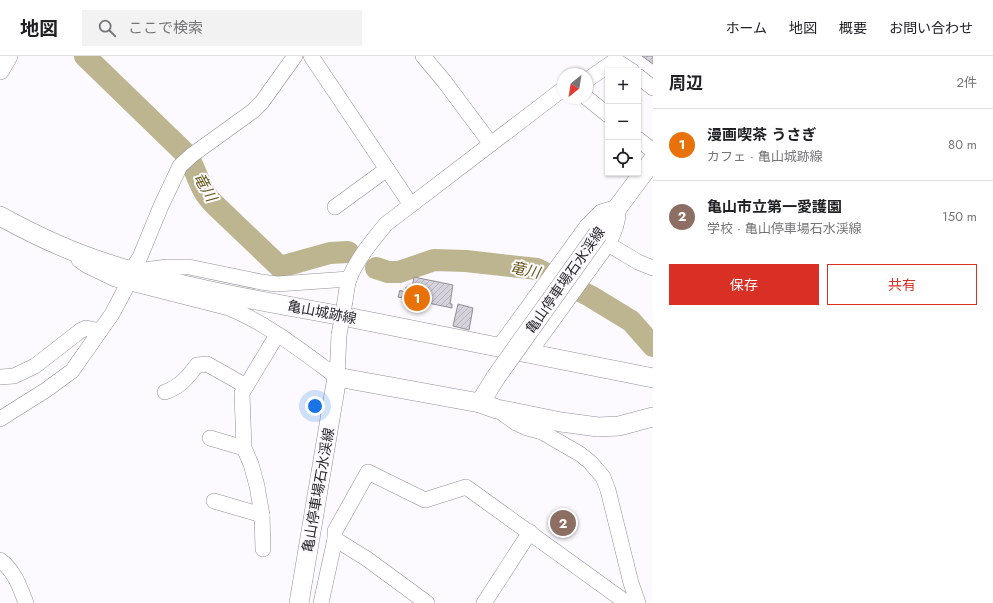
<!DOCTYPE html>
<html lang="ja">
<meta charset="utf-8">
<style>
body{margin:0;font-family:Jost,"Noto Sans JP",sans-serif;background:#f2f2f2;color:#202124}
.controls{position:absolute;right:12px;top:12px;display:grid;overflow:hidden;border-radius:0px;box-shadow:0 1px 3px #0004}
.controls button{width:36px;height:36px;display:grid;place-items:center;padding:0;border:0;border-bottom:1px solid #e0e0e0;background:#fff;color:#202124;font:20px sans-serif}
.compass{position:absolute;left:557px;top:12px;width:36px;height:36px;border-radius:50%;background:#fff;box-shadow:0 1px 3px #0004;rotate:210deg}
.you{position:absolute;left:315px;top:350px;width:14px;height:14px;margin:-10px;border:3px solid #fff;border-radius:50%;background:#1a73e8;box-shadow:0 0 0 6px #1a73e833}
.badge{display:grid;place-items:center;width:26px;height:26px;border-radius:50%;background:#d93025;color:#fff;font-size:13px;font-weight:700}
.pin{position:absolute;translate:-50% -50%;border:2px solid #fff;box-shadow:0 1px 4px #0006}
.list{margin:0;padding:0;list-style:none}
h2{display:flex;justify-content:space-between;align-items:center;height:52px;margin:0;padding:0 16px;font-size:17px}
h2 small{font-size:13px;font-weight:400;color:#757577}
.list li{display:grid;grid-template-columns:26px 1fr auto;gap:12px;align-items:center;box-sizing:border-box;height:72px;padding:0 16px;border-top:1px solid #e0e0e0}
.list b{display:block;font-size:15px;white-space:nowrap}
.list p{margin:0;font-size:13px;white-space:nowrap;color:#757577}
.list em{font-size:13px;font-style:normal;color:#757577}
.actions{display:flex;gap:8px;padding:12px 16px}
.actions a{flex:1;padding:9px 0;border:1px solid #d93025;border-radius:0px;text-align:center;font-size:14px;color:#d93025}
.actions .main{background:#d93025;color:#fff}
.icon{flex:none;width:22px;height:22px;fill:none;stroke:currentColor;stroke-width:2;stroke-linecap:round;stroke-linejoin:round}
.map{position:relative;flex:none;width:653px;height:547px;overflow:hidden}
header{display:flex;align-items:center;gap:24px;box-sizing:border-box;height:56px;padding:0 20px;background:#fff;border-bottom:1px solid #e0e0e0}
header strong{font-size:19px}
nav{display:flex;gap:22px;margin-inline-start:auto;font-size:14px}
.search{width:280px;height:36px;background:#f2f2f2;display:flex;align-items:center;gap:10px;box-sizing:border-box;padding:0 14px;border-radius:0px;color:#757577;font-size:15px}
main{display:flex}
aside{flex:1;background:#fff}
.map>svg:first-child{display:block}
</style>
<header>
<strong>地図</strong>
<div class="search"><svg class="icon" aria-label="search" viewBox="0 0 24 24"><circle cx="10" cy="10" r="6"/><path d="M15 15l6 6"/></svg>ここで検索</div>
<nav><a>ホーム</a><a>地図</a><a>概要</a><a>お問い合わせ</a></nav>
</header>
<main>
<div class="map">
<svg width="653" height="547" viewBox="0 0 653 547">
<defs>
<pattern id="building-hatch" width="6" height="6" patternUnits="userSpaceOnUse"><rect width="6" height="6" fill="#d6d2dc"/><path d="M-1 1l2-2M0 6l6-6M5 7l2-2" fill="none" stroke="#b8b4bd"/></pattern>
</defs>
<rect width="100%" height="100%" fill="#fcfafe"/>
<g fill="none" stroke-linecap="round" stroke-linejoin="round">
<g stroke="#bdb58f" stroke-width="22">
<path d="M85 0 186 98C193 107 195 117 200 127 203 135 208 142 214 148L280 211 330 197 348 196"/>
<polyline points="376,212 388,216 399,216 434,204 466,205 537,213 590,240 631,265 653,290"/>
</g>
</g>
<g fill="url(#building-hatch)" stroke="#938f98">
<polygon points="642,0 653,0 653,8"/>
<polygon points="414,221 453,229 450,248 452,248 452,252 404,242 406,231 412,232"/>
<polygon points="400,234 404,236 403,242 398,241"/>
<polygon points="458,248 473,252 469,274 453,270"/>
</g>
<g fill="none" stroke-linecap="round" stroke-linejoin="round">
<defs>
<g id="minor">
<polyline points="311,0 411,149"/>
<polyline points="423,0 444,25 491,88"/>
<polyline points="638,20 653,32"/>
<polyline points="587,24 613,6 618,6 632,15"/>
<polyline points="587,42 608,59"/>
<polyline points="638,83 653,95"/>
<polyline points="335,151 387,113"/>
<polyline points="608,188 638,206 653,212"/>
<path d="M79 204 86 209 115 223 229 252C268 268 303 296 337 321"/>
<polyline points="131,215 140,201 161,150 180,110 192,99 253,55 262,46 295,0"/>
<polyline points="136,215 167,211 189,211 261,226 277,228 349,223"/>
<path d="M345 245C346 238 347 230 349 223 357 203 372 185 386 168L563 33"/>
<path d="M499 291 587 170 601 156 618 151C619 165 615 176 608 188L529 297"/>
<polyline points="0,321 14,320 35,310 80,275 86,272 100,275"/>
<polyline points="337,321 339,279"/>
<path d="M165 336C180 331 188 321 197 309L207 308 246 330"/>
<polyline points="498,354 516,367 527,372 542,376 580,398 590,406 603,421 608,434 631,527 638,547"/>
<polyline points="0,363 46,334 72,315 112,258 129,226"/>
<polyline points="210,382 244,392"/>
<polyline points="214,445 262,459"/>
<polyline points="335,483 367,503 427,547"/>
<polyline points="263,493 262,459 257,430 251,408 244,392 242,337 277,279"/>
<path d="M0 504C14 514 20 531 26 547"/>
<polyline points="321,547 335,483 335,475 368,416 425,444 466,431 627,547"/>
<polyline points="484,547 530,476"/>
</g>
<g id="major">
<polyline points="0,14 8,0"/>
<path d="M0 160C36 180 73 197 112 209 185 233 262 245 337 259 442 280 548 301 653 322"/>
<polyline points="598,178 653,104"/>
<polyline points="480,347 496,321"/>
<polyline points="299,547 337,321 480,347 497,353 561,366 598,371 619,370 653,361"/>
</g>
</defs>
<use href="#minor" stroke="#939099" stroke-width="16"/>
<use href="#major" stroke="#939099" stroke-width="20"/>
<use href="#minor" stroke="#fff" stroke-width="15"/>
<use href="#major" stroke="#fff" stroke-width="19"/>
<defs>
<polyline id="minor-bridge" points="339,279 345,245"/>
<polyline id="major-bridge" points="496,321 598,178"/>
</defs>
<use href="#minor-bridge" stroke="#939099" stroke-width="16" stroke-linecap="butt"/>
<use href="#major-bridge" stroke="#939099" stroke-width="20" stroke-linecap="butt"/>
<use href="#minor-bridge" stroke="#fff" stroke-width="15"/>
<use href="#major-bridge" stroke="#fff" stroke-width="19"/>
</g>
<g text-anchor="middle" stroke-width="4" stroke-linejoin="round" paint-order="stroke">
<g font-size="14" fill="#2a282c" stroke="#fcfafe">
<text transform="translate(565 224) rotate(-55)" y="5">亀山停車場石水渓線</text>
<text transform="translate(322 256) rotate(11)" y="5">亀山城跡線</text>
<text transform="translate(318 434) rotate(-80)" y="5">亀山停車場石水渓線</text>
</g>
<g font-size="15" font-style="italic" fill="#635616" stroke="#fcfafe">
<text transform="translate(205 131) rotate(61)" y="5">竜川</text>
<text transform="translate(525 214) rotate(12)" y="5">竜川</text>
</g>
</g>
</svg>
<div class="controls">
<button>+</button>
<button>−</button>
<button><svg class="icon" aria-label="locate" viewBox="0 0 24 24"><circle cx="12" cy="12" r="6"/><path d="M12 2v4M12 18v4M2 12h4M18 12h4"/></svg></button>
</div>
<svg class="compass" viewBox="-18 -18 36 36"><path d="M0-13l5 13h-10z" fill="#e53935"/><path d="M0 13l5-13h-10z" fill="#757577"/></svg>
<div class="you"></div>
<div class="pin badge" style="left:417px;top:242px;background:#e8710a">1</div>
<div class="pin badge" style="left:563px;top:467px;background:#8d6e63">2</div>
</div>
<aside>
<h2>周辺<small>2件</small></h2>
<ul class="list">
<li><span class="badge" style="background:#e8710a">1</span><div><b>漫画喫茶 うさぎ</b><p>カフェ · 亀山城跡線</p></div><em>80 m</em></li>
<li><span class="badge" style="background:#8d6e63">2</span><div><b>亀山市立第一愛護園</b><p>学校 · 亀山停車場石水渓線</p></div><em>150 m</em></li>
</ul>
<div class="actions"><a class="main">保存</a><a>共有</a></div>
</aside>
</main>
